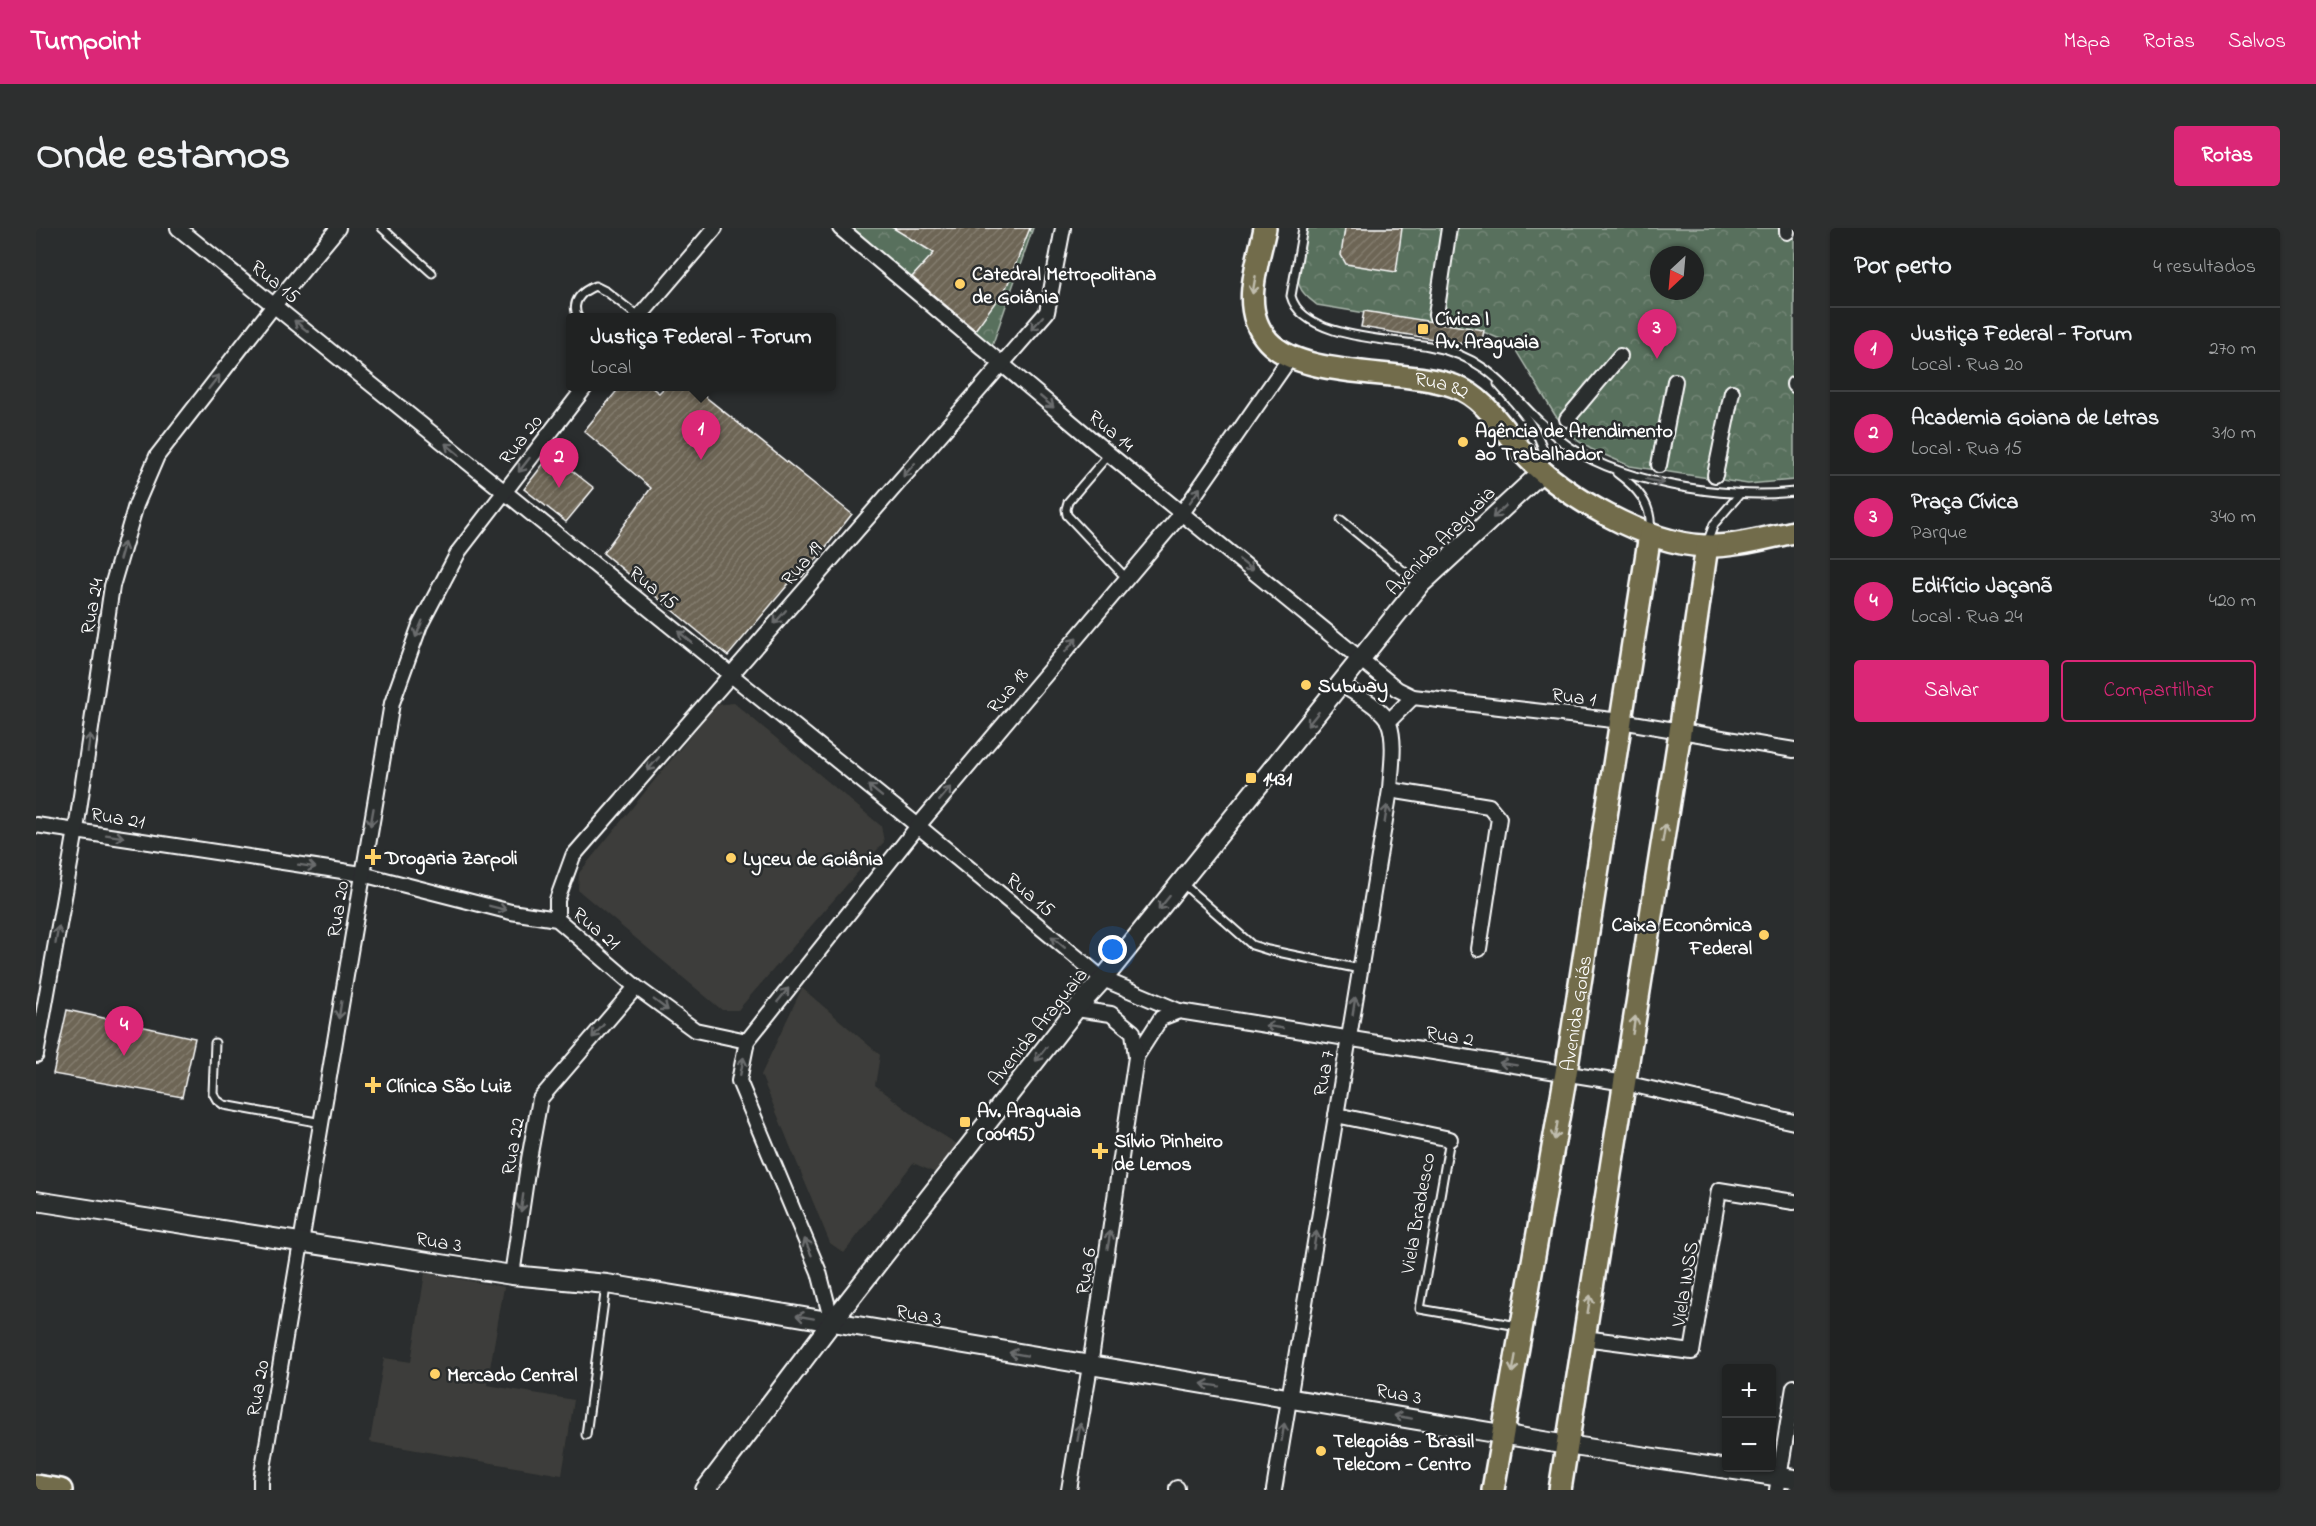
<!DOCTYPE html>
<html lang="pt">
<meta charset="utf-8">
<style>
body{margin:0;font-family:"Indie Flower",sans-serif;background:#2d2f2f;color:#f1f3f6}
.controls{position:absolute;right:18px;bottom:18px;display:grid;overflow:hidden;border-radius:6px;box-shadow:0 2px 4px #0004}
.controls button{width:54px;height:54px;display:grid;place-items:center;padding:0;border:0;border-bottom:2px solid #3d3f40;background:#202222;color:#f1f3f6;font:30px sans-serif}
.compass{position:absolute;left:1614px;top:18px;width:54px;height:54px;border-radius:50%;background:#202222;box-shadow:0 2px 4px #0004;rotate:206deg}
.you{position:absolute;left:1077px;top:722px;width:21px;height:21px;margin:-15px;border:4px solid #fff;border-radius:50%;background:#1a73e8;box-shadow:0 0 0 9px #1a73e833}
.badge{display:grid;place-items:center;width:39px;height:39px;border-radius:50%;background:#db2777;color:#fff;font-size:20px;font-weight:700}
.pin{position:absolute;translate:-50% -50px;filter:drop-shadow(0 2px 3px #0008)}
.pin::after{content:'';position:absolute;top:32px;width:21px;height:18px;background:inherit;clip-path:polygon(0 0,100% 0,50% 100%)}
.popup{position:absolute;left:530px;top:85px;width:270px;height:78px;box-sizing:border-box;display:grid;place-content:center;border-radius:6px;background:#202222;filter:drop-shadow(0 2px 4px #0005);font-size:20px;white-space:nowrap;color:#a2a4a5}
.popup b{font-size:22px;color:#f1f3f6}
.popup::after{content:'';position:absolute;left:50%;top:100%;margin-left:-12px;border:12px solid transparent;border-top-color:#202222}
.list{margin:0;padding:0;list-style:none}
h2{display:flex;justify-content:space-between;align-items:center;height:78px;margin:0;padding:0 24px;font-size:26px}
h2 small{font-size:20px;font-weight:400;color:#a2a4a5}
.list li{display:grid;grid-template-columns:39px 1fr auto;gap:18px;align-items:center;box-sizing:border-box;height:84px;padding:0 24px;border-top:2px solid #3d3f40}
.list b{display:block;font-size:22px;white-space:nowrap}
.list p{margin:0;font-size:20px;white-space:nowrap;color:#a2a4a5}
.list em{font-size:20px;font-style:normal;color:#a2a4a5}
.actions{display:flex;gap:12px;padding:18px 24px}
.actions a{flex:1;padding:14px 0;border:2px solid #db2777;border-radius:6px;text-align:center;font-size:21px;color:#db2777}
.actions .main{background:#db2777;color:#fff}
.map{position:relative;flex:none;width:1758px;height:1262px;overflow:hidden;border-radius:6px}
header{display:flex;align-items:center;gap:36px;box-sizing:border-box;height:84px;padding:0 30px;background:#db2777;color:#fff}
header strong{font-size:28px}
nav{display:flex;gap:33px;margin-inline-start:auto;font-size:21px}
.intro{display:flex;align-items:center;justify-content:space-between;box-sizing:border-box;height:144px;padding:0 36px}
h1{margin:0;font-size:42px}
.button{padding:15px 27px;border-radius:6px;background:#db2777;color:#fff;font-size:21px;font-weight:700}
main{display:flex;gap:36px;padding:0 36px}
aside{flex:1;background:#202222;border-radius:6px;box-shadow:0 2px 4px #0004}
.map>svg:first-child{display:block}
</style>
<header>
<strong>Turnpoint</strong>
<nav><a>Mapa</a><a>Rotas</a><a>Salvos</a></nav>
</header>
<div class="intro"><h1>Onde estamos</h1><a class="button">Rotas</a></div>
<main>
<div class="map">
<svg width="1758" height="1262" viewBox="0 0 1758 1262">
<defs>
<pattern id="park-crowns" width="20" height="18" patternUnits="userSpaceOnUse" patternTransform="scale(1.5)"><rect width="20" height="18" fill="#59705d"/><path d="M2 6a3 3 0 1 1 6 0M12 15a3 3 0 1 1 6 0" fill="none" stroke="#728575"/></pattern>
<pattern id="building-hatch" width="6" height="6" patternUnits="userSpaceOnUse" patternTransform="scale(1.5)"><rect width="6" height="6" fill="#6d6555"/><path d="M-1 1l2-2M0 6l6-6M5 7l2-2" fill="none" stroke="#837c6e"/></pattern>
</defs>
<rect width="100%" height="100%" fill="#2a2d2e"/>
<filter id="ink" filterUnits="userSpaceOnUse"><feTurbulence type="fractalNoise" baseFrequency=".0167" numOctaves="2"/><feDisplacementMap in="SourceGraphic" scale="12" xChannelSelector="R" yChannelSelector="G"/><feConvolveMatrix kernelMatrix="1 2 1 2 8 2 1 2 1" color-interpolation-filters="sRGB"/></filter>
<g filter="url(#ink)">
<g fill="#3e3e3a">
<polygon points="698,475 845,598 848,614 702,782 686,782 542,662 543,645 680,477"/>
<polygon points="766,760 844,827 839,857 889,896 921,916 900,945 877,935 808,1025 794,1015 725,847"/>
<polygon points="389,1045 468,1059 451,1157 538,1172 526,1247 334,1214 348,1130 375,1134"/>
</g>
<g fill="url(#park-crowns)" stroke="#acb8ae" stroke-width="1.5" fill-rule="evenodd">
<polygon points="803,0 997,0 956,118"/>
<path d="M1269 0H1758V252L1712 256 1594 238 1555 221 1542 213 1519 187 1476 116 1450 105 1281 77C1275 72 1267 67 1264 59 1258 46 1267 15 1269 0ZM1623 27H1659V63H1623Z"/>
</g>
<g fill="url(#building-hatch)" stroke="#fff" stroke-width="1.5">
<polygon points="857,0 994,0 971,58 939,102 876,49 898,25"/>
<polygon points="1309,0 1366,0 1360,44 1310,36 1305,27"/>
<polygon points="1328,83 1448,102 1445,119 1325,99"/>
<polygon points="584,159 615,159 623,165 629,159 657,159 816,286 766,349 761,346 692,428 567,325 615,260 548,203"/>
<polygon points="515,226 558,260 530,294 488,261"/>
<polygon points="31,782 159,810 146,869 17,846"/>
</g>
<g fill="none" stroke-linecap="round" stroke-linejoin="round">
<defs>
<g id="lane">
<polyline points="346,0 396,45"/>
<path d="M1267 0 1255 68C1266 111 1357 111 1393 118 1460 130 1477 174 1523 211 1577 255 1691 272 1758 264"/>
<path d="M542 89C534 74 546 63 559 58L571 64 603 89"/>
<path d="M1462 156C1479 175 1513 211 1508 238"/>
<polyline points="1073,226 1032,274 1030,281 1031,287 1091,351"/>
<path d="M1581 245C1600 259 1617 277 1614 302"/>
<polyline points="1305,292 1382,355"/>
<polyline points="1671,315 1678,296 1703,267"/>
<polyline points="1146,655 1216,717 1232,722 1324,741"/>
<polyline points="179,815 177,865 181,872 188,877 286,895"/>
<polyline points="1414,911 1384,1081 1482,1098"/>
<polyline points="550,1207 570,1058"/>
</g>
<g id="street">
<polyline points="142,0 882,598 1067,751 1143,783 1589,855 1758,894"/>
<polyline points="804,0 1073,226 1361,461 1377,469 1585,493 1758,522"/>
<polyline points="1751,4 1751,0"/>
<polyline points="1400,87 1413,0"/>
<polyline points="603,89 679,0"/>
<polyline points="1758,156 1758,157"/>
<polyline points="1531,191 1584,128"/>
<polyline points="1623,237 1639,153"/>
<polyline points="1679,247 1696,164"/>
<polyline points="1352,494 1377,469"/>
<polyline points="1354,562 1453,578 1463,590 1443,721"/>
<polyline points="0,597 326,646 475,684 521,691 600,759 659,802 711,813"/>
<polyline points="521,691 521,672 537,628 1011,84 1027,0"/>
<polyline points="0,827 40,602 76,358 100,277 121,228 239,76 302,0"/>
<polyline points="1100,829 1125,790 1143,783"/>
<polyline points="1300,887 1414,911"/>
<polyline points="476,1047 493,931 504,871 600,759"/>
<polyline points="796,1094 783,1044 703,853 711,813 882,598 1146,285 1254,130"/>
<polyline points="1548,1110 1656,1124 1683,962 1758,974"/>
<polyline points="225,1262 225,1252 356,475 384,397 423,323 550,158"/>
<polyline points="1033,1262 1054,1138 1100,829 1097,804 1075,786 1040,781"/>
<polyline points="1141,1262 1141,1260"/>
<path d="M1238 1262 1354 562C1355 541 1360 515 1353 495 1347 480 1319 465 1305 457"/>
<polyline points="1741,1262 1758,1159"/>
</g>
<g id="secondary">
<polyline points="0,973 476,1047 571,1056 1531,1217 1758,1251"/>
<polyline points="669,1262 796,1094 1040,781 1067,751 1384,357 1506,244"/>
</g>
<g id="primary">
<path id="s1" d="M1229 0C1222 37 1203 81 1232 113 1268 152 1367 140 1418 158 1451 170 1467 203 1489 227 1529 269 1609 315 1668 318 1698 319 1729 310 1758 304"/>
<polyline points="0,1258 25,1262"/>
<path id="s2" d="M1457 1262 1530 845 1614 306"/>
<polyline points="1524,1262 1644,504 1671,318"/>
</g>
</defs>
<use href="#lane" stroke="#fff" stroke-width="11"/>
<use href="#street" stroke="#fff" stroke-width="18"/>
<use href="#secondary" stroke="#fff" stroke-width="22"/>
<use href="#primary" stroke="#fff" stroke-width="26"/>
<use href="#lane" stroke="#2a2d2e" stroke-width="7"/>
<use href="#street" stroke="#2a2d2e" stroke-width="14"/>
<use href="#secondary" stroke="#2a2d2e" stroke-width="18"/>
<use href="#primary" stroke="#726c4b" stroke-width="21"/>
</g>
<defs><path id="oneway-shaft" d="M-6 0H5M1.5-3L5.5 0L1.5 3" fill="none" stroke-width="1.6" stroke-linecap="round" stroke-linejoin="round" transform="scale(1.5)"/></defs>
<g stroke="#c0bdae">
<use href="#oneway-shaft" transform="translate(1218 57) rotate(100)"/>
<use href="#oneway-shaft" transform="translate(1628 605) rotate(-81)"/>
<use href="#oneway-shaft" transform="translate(1598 797) rotate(-81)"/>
<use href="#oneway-shaft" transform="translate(1520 903) rotate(100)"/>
<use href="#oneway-shaft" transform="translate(1553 1076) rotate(-81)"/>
<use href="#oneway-shaft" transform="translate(1478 1136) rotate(100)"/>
</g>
<g stroke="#6a6c6d">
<use href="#oneway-shaft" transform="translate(1001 95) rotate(131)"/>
<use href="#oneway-shaft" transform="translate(265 98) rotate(-141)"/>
<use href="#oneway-shaft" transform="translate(178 154) rotate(-52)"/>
<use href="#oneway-shaft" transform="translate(1011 174) rotate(40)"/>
<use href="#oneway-shaft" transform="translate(416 221) rotate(-141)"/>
<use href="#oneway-shaft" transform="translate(488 237) rotate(128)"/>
<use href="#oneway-shaft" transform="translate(873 242) rotate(131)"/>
<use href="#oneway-shaft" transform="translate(1619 253) rotate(12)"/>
<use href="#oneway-shaft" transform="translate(1159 267) rotate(-55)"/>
<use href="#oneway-shaft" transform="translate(1463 284) rotate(137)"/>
<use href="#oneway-shaft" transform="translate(86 323) rotate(-74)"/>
<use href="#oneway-shaft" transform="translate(1210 337) rotate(39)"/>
<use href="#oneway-shaft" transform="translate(744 389) rotate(131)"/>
<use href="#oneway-shaft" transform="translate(383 401) rotate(112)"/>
<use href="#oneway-shaft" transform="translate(649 409) rotate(-141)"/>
<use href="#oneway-shaft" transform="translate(1035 417) rotate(-50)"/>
<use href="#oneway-shaft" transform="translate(1277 491) rotate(129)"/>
<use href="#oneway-shaft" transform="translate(53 515) rotate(-82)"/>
<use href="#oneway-shaft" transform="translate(617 536) rotate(131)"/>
<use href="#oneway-shaft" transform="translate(839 563) rotate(-141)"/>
<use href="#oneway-shaft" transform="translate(909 566) rotate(-50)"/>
<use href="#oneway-shaft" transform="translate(1350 586) rotate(-81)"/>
<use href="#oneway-shaft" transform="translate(336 589) rotate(100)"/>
<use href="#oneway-shaft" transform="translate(79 608) rotate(9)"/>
<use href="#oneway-shaft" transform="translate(271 638) rotate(9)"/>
<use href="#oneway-shaft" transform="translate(1128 675) rotate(129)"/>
<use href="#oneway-shaft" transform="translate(462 680) rotate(14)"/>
<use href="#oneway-shaft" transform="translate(21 707) rotate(-80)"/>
<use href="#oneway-shaft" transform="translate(1022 714) rotate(-140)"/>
<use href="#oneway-shaft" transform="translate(747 767) rotate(-51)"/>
<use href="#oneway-shaft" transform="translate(625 777) rotate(37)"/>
<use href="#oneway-shaft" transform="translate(1318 778) rotate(-81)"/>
<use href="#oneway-shaft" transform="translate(304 782) rotate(99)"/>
<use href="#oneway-shaft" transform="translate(1238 799) rotate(-171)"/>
<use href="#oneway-shaft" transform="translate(562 803) rotate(131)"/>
<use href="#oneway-shaft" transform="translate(1005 826) rotate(128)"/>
<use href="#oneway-shaft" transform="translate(1472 836) rotate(-171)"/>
<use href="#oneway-shaft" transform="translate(706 838) rotate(-79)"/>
<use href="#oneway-shaft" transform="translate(486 975) rotate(98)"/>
<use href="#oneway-shaft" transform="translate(1073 1012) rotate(-81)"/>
<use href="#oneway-shaft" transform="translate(1279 1012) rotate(-80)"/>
<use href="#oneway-shaft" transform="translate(772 1019) rotate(-113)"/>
<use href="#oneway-shaft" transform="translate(769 1089) rotate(-170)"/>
<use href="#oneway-shaft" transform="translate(982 1126) rotate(-170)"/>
<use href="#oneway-shaft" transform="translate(1174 1157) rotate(-171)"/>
<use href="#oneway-shaft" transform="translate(1367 1189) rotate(-170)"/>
<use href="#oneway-shaft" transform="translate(1043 1204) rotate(-80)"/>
<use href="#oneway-shaft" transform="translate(1247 1204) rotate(-81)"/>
</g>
</g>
<g fill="#ffd166" stroke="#2a2d2e" stroke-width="2">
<circle cx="924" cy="56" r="6"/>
<rect x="1381" y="95" width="12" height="12" rx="3"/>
<circle cx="1427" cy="214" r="6"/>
<circle cx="1270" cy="457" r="6"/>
<rect x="1209" y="544" width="12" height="12" rx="3"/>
<path d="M334 620h6v6h6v6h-6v6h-6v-6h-6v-6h6z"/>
<circle cx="695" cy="630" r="6"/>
<circle cx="1728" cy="707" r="6"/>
<path d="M334 848h6v6h6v6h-6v6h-6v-6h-6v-6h6z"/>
<rect x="923" y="888" width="12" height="12" rx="3"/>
<path d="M1061 914h6v6h6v6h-6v6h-6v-6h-6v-6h6z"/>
<circle cx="399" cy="1146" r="6"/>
<circle cx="1285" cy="1223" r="6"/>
</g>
<g text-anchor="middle" stroke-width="5" stroke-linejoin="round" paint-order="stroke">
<g font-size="20" font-weight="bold" fill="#fff" stroke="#2a2d2e" text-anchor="start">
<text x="936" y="52">Catedral Metropolitana<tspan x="936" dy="23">de Goiânia</tspan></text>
<text x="1399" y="97">Cívica |<tspan x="1399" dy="23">Av. Araguaia</tspan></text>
<text x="1439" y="209">Agência de Atendimento<tspan x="1439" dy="23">ao Trabalhador</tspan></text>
<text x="1282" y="464">Subway</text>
<text x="1227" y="557">1431</text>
<text x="349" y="636">Drogaria Zarpoli</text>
<text x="707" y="637">Lyceu de Goiânia</text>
<text x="1716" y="703" text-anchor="end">Caixa Econômica<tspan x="1716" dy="23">Federal</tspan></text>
<text x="350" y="864">Clínica São Luiz</text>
<text x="941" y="889">Av. Araguaia<tspan x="941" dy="23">(00495)</tspan></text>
<text x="1078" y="919">Sílvio Pinheiro<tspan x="1078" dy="23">de Lemos</tspan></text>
<text x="411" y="1153">Mercado Central</text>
<text x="1297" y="1219">Telegoiás - Brasil<tspan x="1297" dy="23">Telecom - Centro</tspan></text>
</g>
<g font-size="20" fill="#fff" stroke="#2a2d2e">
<text transform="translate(240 53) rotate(39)" y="7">Rua 15</text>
<text dy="7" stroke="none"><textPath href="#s1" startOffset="300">Rua 82</textPath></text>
<text transform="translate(1076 202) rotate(40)" y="7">Rua 14</text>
<text transform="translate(484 211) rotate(-52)" y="7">Rua 20</text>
<text transform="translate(1404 312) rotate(-45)" y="7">Avenida Araguaia</text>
<text transform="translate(765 335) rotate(-49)" y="7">Rua 19</text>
<text transform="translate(618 359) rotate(39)" y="7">Rua 15</text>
<text transform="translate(55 378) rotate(-80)" y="7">Rua 24</text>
<text transform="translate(971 462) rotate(-50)" y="7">Rua 18</text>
<text transform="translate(1538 468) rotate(7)" y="7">Rua 1</text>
<text transform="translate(82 589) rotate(9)" y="7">Rua 21</text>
<text transform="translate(995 666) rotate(40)" y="7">Rua 15</text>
<text transform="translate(301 681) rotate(-81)" y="7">Rua 20</text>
<text transform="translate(561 700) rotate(40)" y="7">Rua 21</text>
<text dy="7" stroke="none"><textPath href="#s2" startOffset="484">Avenida Goiás</textPath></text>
<text transform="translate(1001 798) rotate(-51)" y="7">Avenida Araguaia</text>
<text transform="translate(1414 807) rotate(9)" y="7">Rua 2</text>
<text transform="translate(1287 845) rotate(-80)" y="7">Rua 7</text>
<text transform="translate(476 918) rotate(-80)" y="7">Rua 22</text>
<text transform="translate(1381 985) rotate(-80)" y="7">Viela Bradesco</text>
<text transform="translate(403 1013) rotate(9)" y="7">Rua 3</text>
<text transform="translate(1049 1043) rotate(-81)" y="7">Rua 6</text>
<text transform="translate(1648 1056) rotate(-81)" y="7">Viela INSS</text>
<text transform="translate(883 1086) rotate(10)" y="7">Rua 3</text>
<text transform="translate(221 1160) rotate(-80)" y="7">Rua 20</text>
<text transform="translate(1363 1165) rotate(10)" y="7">Rua 3</text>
</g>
</g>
</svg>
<div class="controls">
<button>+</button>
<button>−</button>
</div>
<svg class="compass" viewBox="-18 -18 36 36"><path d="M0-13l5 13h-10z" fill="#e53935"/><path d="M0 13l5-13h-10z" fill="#a2a4a5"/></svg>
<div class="you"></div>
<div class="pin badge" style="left:665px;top:232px">1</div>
<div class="popup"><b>Justiça Federal - Forum</b>Local</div>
<div class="pin badge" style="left:523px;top:260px">2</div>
<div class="pin badge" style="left:1621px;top:131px">3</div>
<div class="pin badge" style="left:88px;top:828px">4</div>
</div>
<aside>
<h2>Por perto<small>4 resultados</small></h2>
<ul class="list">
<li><span class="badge">1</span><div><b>Justiça Federal - Forum</b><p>Local · Rua 20</p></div><em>270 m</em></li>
<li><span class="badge">2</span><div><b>Academia Goiana de Letras</b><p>Local · Rua 15</p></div><em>310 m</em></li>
<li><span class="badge">3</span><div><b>Praça Cívica</b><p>Parque</p></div><em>340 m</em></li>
<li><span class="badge">4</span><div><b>Edifício Jaçanã</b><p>Local · Rua 24</p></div><em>420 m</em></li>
</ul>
<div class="actions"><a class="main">Salvar</a><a>Compartilhar</a></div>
</aside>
</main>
